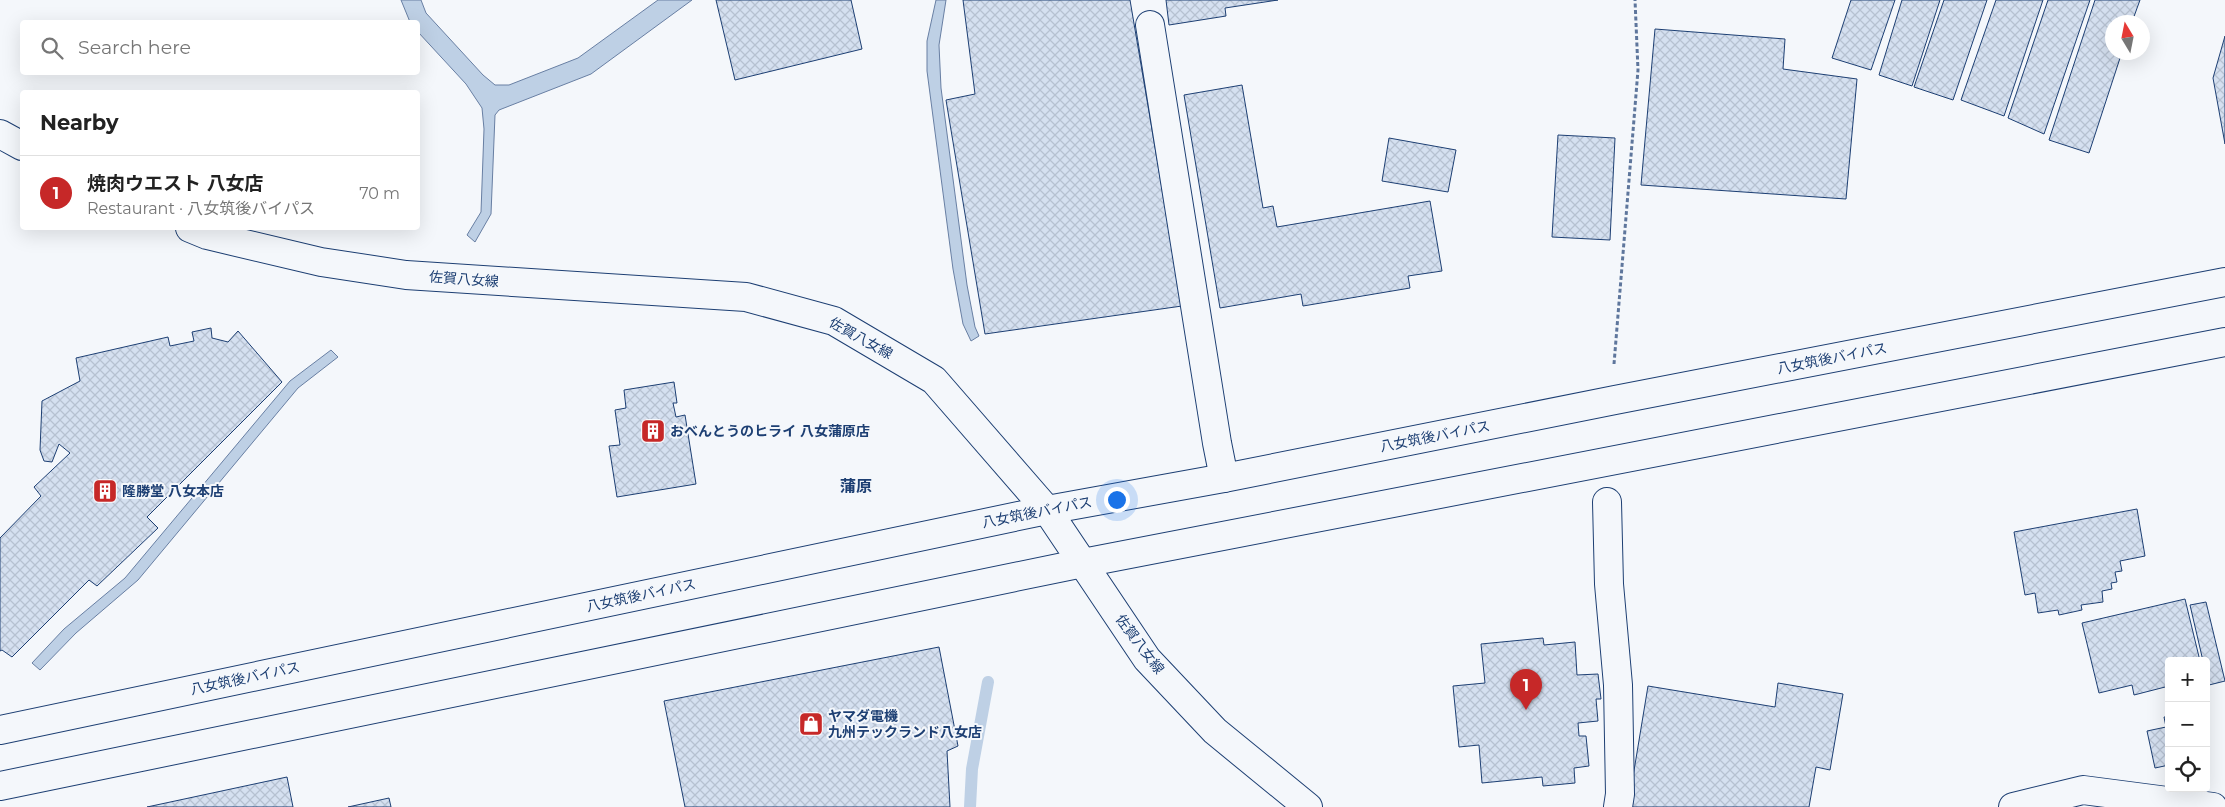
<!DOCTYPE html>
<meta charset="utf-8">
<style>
body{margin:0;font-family:Montserrat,"Noto Sans JP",sans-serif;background:#f2f2f2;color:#222}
.controls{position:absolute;right:15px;bottom:15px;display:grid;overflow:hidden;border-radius:5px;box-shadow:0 5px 20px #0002}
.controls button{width:45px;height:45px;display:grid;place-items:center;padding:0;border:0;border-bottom:1px solid #e0e0e0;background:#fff;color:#222;font:25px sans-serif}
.compass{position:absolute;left:2105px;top:15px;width:45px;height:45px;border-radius:50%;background:#fff;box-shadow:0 5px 20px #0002;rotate:350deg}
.you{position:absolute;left:1116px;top:499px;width:18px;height:18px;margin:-12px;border:4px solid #fff;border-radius:50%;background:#1a73e8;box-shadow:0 0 0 8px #1a73e833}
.badge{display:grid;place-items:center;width:32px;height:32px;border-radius:50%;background:#c62828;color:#fff;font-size:16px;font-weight:700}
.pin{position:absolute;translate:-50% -41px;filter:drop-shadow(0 1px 2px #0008)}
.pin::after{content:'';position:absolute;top:26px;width:18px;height:15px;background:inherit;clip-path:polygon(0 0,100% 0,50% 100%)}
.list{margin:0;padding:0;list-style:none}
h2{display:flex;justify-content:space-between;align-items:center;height:65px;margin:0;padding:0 20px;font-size:21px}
h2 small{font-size:16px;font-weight:400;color:#767676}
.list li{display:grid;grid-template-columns:32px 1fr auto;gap:15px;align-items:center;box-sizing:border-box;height:75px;padding:0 20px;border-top:1px solid #e0e0e0}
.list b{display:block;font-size:19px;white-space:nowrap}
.list p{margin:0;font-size:16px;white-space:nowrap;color:#767676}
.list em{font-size:16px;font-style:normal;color:#767676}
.icon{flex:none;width:28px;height:28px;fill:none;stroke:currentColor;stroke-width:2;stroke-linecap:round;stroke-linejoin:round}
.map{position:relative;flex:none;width:2225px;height:807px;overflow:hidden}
.search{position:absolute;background:#fff;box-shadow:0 5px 20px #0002;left:20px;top:20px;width:400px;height:55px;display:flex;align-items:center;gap:12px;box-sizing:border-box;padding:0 18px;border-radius:5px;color:#767676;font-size:19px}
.panel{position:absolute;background:#fff;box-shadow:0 5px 20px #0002;left:20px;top:90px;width:400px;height:140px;border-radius:5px}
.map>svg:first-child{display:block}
</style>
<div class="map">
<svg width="2225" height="807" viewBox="0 0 2225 807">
<defs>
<pattern id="building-cross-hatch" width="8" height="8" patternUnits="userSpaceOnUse" patternTransform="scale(1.25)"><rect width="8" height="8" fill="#d5e0f0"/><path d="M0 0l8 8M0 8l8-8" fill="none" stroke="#b6c1d1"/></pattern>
</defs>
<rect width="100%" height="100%" fill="#f4f7fb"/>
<g fill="#bed0e5" stroke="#687fa3">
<polygon points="401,0 421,0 426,13 483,75 495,85 509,85 578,58 658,0 692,0 591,74 499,110 495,115 491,214 475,242 467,235 481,212 484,129 482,108 466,84 418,32 418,22 410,22"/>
<polygon points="936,0 946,0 939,45 941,88 967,285 975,327 979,336 971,341 963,324 953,269 927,71 927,41"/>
<polygon points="331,350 338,357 298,388 138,580 76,633 40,670 32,663 64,629 125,578 290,381"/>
</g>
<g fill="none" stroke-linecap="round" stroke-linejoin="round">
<polyline stroke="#bed0e5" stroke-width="12" points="970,807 972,769 988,682"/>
</g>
<g fill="url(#building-cross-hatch)" stroke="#1d3f73">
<polygon points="716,0 851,0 862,49 735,80"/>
<polygon points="963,0 1130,0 1182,306 985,334 946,100 975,94"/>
<polygon points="1166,0 1278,0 1225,8 1226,16 1169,25"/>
<polygon points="1851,0 1895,0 1871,70 1832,58"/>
<polygon points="1902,0 1940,0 1912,86 1879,75"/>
<polygon points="1944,0 1987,0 1953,100 1914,87"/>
<polygon points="1996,0 2043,0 2004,116 1961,100"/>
<polygon points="2048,0 2090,0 2044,134 2008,118"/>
<polygon points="2095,0 2140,0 2132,22 2112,22 2112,52 2122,52 2089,153 2049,140"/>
<polygon points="1655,29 1785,39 1783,69 1857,79 1846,199 1641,185"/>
<polygon points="2225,36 2225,144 2213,78"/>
<polygon points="1242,85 1263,208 1273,206 1277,227 1430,201 1442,271 1408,276 1410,288 1303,306 1301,294 1220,308 1184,95"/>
<polygon points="1558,135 1615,138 1610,240 1552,237"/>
<polygon points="1389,138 1456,150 1448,192 1382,181"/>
<polygon points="211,328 212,338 228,342 238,331 282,382 147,517 158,528 97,586 89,580 12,657 2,650 0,651 0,538 41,496 34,487 70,453 59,444 52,462 44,461 40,450 42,401 80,381 76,358 168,337 170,346 194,341 192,332"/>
<polygon points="674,382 677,403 673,403 676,417 685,415 696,484 617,497 609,446 620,445 615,410 626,408 624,390"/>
<polygon points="2137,509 2145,556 2120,561 2122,571 2115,572 2117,582 2111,583 2112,589 2102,591 2103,602 2081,605 2082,610 2059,615 2058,610 2038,613 2035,593 2025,595 2014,532"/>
<polygon points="2185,599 2200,661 2169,661 2169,686 2134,695 2132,685 2099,693 2082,623"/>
<polygon points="2206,602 2225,681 2209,685 2206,661 2203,661 2190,605"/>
<polygon points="1543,638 1544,645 1575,642 1577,675 1598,674 1601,699 1596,699 1598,721 1578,723 1579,736 1586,736 1589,766 1574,768 1575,783 1543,786 1542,777 1482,783 1479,745 1459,747 1453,686 1485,683 1481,644"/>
<polygon points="939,647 958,746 947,751 950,807 685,807 664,701"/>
<polygon points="1778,683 1843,694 1830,770 1816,767 1809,807 1628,807 1648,686 1775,707"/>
<polygon points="2164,717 2169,717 2169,765 2155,768 2147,731 2166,727"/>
<polygon points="287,777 293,807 147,807"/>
<polygon points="389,798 391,807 348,807"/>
</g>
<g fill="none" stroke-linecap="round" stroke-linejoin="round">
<defs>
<g id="minor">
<polyline points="1150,25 1217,443 1224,478"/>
<polyline points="1607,502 1609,584 1618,685 1620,794 1618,807"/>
<polyline points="2013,807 2083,790 2213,807"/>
</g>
<g id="major">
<polyline points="0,134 22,146"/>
<polyline points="190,228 207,235 321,262 406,275 746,297 834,321 934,380 1047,510 1147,659 1215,731 1308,807"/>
</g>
<g id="highway">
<polyline points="0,730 1047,510 1224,478 1615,400 2225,282"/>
<polyline points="0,786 1083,563 2225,342"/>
</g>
</defs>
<use href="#minor" stroke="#1d3f73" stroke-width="30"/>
<use href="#major" stroke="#1d3f73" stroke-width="30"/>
<use href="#highway" stroke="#1d3f73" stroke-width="30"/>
<polyline stroke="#5e769c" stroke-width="3" stroke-dasharray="4 2.5" stroke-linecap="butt" points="1614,364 1638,70 1635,0"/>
<use href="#minor" stroke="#f4f7fb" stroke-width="28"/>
<use href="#major" stroke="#f4f7fb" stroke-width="28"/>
<use href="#highway" stroke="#f4f7fb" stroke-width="28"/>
</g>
<defs>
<symbol id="building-square" viewBox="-11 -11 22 22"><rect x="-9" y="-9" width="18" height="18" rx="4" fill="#c62828" stroke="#f4f7fb"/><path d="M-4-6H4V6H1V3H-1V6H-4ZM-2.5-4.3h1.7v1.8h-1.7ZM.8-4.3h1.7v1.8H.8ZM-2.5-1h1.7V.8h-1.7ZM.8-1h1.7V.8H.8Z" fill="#fff"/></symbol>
<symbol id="shop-square" viewBox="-11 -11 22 22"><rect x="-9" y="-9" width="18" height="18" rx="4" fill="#c62828" stroke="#f4f7fb"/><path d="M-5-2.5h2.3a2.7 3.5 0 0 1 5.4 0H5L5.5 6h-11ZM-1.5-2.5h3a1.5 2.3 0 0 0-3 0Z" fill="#fff"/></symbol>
</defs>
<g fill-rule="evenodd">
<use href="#building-square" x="639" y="417" width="28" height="28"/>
<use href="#building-square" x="91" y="477" width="28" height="28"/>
<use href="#shop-square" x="797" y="710" width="28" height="28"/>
</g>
<g text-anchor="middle" stroke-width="4" stroke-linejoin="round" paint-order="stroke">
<g font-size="14" fill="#1d3f73" stroke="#f4f7fb">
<text transform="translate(464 279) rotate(4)" y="5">佐賀八女線</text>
<text transform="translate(861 338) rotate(29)" y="5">佐賀八女線</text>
<text transform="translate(1832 358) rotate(-11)" y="5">八女筑後バイパス</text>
<text transform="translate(1435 436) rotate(-11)" y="5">八女筑後バイパス</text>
<text transform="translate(1037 512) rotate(-11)" y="5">八女筑後バイパス</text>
<text transform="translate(641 595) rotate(-12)" y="5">八女筑後バイパス</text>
<text transform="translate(1140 644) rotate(53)" y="5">佐賀八女線</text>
<text transform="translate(245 678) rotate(-12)" y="5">八女筑後バイパス</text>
</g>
<g font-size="14" font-weight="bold" fill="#1d3f73" stroke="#f4f7fb" text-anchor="start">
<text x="670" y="436">おべんとうのヒライ 八女蒲原店</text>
<text x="122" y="496">隆勝堂 八女本店</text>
<text x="828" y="721">ヤマダ電機<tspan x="828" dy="16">九州テックランド八女店</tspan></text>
</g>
<g font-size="16" font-weight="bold" fill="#1d3f73" stroke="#f4f7fb">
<text x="856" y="492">蒲原</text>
</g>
</g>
</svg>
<div class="controls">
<button>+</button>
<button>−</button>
<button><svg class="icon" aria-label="locate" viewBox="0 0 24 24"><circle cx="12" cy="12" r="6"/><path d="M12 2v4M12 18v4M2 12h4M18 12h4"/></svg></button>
</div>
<svg class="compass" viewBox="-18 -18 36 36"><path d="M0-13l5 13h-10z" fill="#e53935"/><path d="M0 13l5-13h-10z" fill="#767676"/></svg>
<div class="you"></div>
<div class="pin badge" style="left:1526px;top:710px">1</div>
<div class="search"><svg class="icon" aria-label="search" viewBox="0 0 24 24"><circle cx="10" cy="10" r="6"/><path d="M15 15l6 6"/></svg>Search here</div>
<section class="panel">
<h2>Nearby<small></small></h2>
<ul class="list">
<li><span class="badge">1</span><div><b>焼肉ウエスト 八女店</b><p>Restaurant · 八女筑後バイパス</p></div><em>70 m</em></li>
</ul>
</section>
</div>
